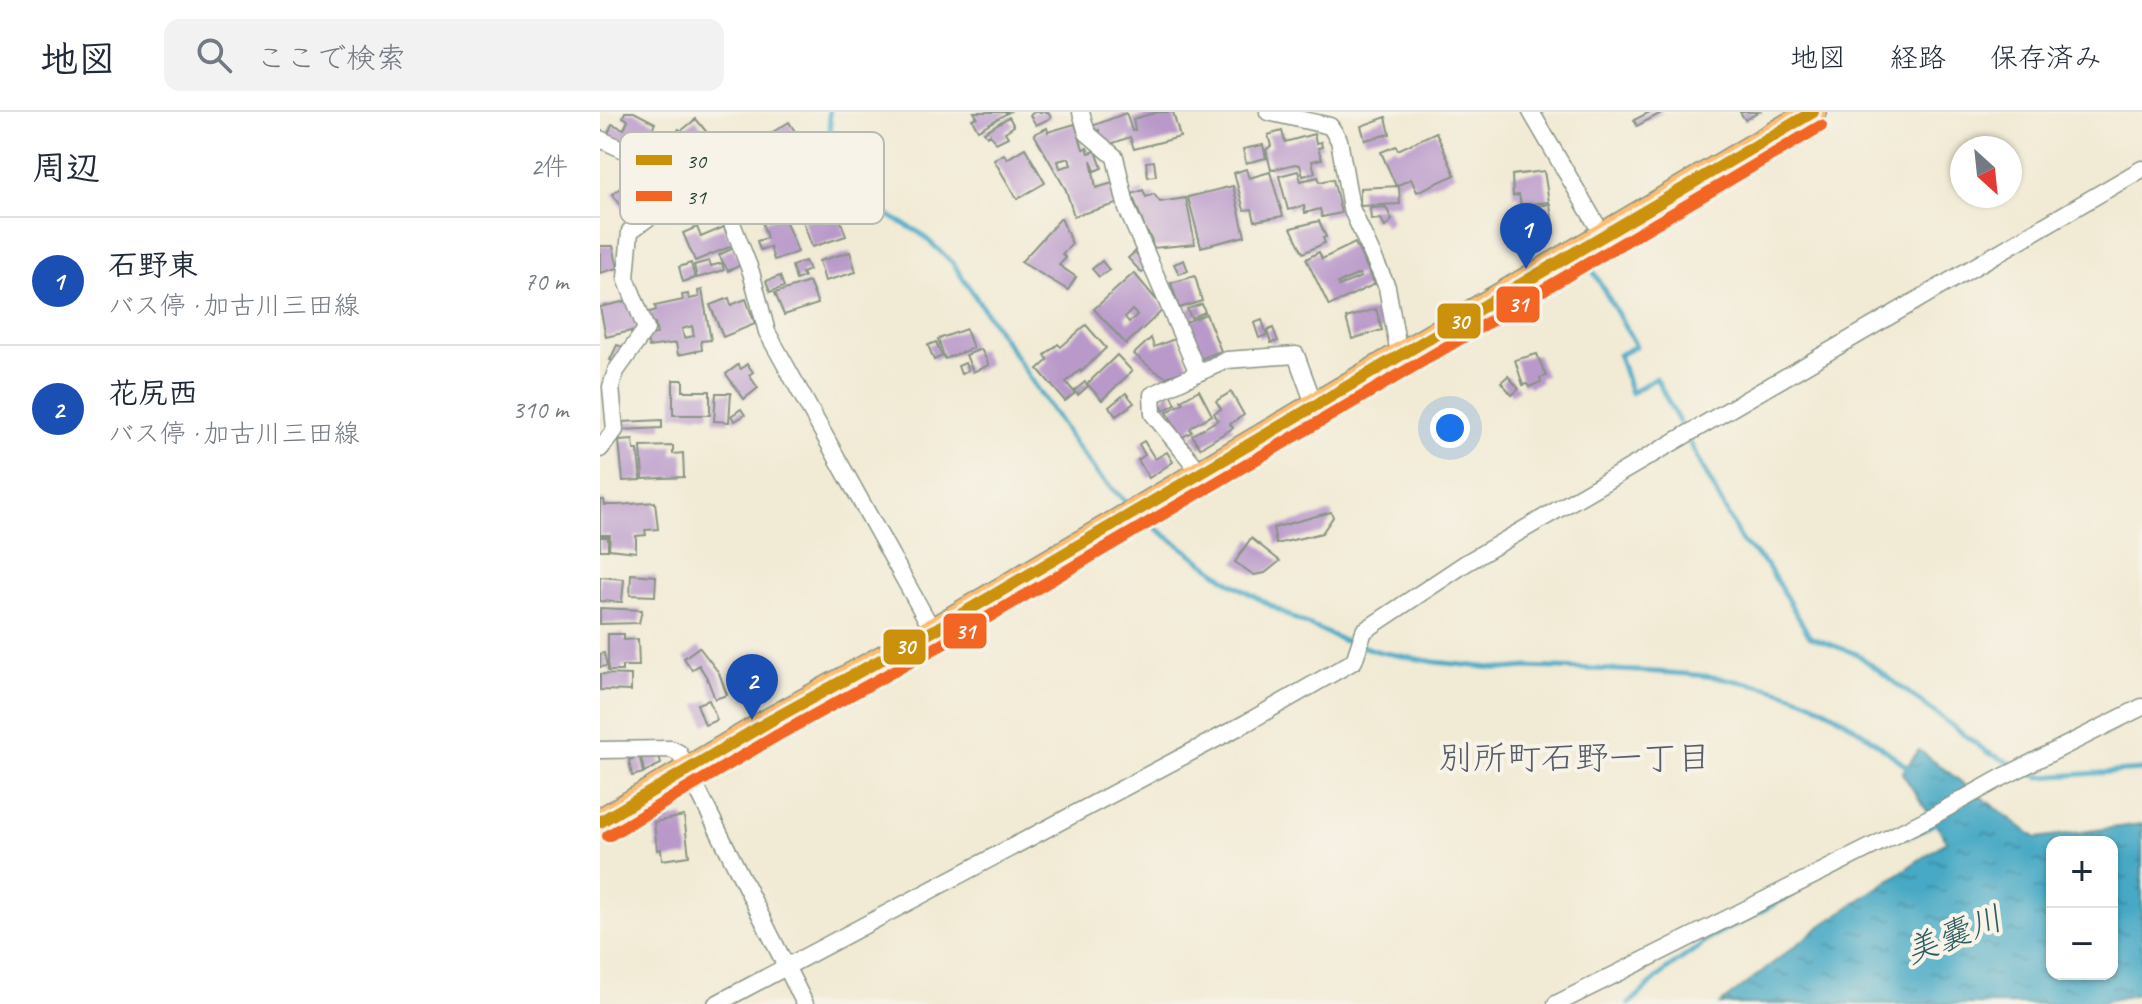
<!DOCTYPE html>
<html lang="ja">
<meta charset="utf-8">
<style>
body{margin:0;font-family:Caveat,"Klee One",sans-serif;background:#f2f2f3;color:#1f2937}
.controls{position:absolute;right:24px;bottom:24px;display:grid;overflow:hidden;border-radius:16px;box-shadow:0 2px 6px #0004}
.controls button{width:72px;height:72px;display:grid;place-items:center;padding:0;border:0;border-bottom:2px solid #e0e1e3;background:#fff;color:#1f2937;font:40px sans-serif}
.compass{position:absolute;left:1350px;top:24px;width:72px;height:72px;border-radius:50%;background:#fff;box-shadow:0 2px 6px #0004;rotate:153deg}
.you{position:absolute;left:850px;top:316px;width:28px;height:28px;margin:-20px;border:6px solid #fff;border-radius:50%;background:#1a73e8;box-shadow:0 0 0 12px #1a73e833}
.badge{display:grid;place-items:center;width:52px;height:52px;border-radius:50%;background:#db2777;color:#fff;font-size:26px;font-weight:700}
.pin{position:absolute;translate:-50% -66px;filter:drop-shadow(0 2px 4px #0008)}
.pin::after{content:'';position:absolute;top:42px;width:28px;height:24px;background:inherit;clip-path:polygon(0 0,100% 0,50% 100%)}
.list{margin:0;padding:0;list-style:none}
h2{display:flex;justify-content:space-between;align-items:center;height:104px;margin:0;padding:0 32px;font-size:34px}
h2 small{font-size:26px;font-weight:400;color:#747a83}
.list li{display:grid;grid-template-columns:52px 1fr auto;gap:24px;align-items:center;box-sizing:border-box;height:128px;padding:0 32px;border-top:2px solid #e0e1e3}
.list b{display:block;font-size:30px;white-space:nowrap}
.list p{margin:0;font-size:26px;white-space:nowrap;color:#747a83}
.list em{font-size:26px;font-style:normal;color:#747a83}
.icon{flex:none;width:44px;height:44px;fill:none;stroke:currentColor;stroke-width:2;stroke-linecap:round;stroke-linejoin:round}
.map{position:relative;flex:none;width:1542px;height:892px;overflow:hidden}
header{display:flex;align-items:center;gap:48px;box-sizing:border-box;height:112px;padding:0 40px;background:#fff;border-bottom:2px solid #e0e1e3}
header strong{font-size:38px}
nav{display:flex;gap:44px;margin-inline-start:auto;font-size:28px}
.search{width:560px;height:72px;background:#f2f2f3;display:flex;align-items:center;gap:20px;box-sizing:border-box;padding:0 28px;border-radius:16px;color:#747a83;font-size:30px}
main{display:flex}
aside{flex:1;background:#fff}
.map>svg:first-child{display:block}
</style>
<header>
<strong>地図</strong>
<div class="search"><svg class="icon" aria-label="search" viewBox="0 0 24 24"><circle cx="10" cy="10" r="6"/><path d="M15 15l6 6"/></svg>ここで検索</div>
<nav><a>地図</a><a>経路</a><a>保存済み</a></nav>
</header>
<main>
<aside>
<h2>周辺<small>2件</small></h2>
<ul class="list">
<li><span class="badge" style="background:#1a4fb4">1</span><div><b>石野東</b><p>バス停 · 加古川三田線</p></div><em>70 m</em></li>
<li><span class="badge" style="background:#1a4fb4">2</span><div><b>花尻西</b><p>バス停 · 加古川三田線</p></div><em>310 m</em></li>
</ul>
</aside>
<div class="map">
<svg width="1542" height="892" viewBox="0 0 1542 892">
<defs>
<pattern id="water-ripples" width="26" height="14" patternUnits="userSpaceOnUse" patternTransform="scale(2)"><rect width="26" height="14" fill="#46a9c5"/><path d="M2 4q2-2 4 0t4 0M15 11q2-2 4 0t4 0" fill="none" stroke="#3a8ba1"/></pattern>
</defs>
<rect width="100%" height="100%" fill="#f7f3e8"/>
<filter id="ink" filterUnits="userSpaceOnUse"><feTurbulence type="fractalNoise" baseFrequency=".0125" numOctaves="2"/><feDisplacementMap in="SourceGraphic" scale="16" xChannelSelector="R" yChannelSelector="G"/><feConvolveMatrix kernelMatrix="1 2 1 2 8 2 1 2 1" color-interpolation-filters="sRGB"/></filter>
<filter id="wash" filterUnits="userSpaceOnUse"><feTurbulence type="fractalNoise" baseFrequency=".006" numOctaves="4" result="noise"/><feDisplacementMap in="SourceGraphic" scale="32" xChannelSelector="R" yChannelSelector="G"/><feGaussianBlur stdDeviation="1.8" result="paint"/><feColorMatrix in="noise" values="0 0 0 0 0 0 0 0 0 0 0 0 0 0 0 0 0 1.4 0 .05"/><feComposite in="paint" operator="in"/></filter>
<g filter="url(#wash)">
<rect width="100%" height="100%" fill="#f1ead4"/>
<path fill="url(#water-ripples)" stroke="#32737c" stroke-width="2" fill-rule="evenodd" d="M1319 638 1436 726 1542 712V881L1493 892H1120L1221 814 1347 729 1302 661ZM1452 730H1512V862H1452Z"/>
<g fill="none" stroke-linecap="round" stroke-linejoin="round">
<g stroke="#46a9c5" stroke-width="5">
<polyline points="229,0 233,49 261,88 320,121 352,150 474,331 499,364 529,393"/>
<polyline points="988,150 1036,234 1019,243 1031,281 1056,266 1142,430 1167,453 1210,525 1257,542 1387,640 1417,654"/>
<path d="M542 406 631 471 693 506 742 528 780 540 835 550 903 557 928 555C1014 559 1125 555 1206 588 1244 604 1280 633 1312 659"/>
<polyline points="1426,659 1439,665 1542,658"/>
<polyline points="1308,725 1342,708"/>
<polyline points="1029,892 1066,858 1115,823 1192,783"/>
</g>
</g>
<g id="blocks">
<g fill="#b999ca" fill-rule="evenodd">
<polygon points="25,0 34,0 55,11 42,39 7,24 12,12 24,17 28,8 23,5"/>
<polygon points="374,0 409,0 378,18 372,7 377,5"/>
<polygon points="435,0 448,0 451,6 436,13 430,3"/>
<polygon points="558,0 573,0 580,25 534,37 530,25 505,34 499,18 495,20 492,14 526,1 532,19 535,18 533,7"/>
<polygon points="1050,0 1063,0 1037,14 1034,8"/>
<polygon points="1140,0 1159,0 1145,8"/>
<polygon points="409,5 414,14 405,20 408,25 396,31 390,22 387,24 384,20"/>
<polygon points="786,5 790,22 765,28 761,14"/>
<polygon points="96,7 113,28 84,53 66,32 79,17 81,19"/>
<polygon points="189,10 210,43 175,64 155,31"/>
<path d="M475 12 483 37 487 36 489 41 496 39 502 56 495 59 491 48 496 76 516 70 520 85 517 92 474 104 466 78 434 22 447 16 448 20ZM469 46 471 53 460 56 458 49Z"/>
<polygon points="682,19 685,30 714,22 716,31 721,30 722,35 718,36 722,47 712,49 715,61 703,64 700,53 695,52 671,58 666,38 671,34 668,23"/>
<polygon points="836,20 855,63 817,80 811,67 796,74 781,40 796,34 798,38"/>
<polygon points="663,33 666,46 646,51 643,37"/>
<polygon points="425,36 445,71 417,87 394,48 404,42 407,47"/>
<polygon points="554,49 556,64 548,65 546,50"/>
<polygon points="646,57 649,66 670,60 683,104 655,109 652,97 644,98 634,61"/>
<polygon points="46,58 57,72 24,97 12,82"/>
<polygon points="698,59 701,69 718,65 720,70 733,67 741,101 722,105 720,97 705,101 704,94 688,98 679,64"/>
<polygon points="944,59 949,90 921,93 919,83 913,84 912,63"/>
<polygon points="633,74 645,124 601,135 588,85"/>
<polygon points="799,74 800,92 760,94 760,76"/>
<polygon points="543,78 546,85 554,82 560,90 586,86 595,132 553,136 551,125 546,119 532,82"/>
<polygon points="950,92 954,121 936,124 932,95"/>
<polygon points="786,95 792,108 785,115 781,107 771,108 770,96"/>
<polygon points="237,98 246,124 212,135 203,109"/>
<polygon points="183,103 198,140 174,148 170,135 160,138 157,129 167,126 162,110"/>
<polygon points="461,106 472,132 462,142 466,146 459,153 476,165 468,178 421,150"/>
<polygon points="719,109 726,125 723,126 725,131 703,141 691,116"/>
<polygon points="97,115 101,125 124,115 132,134 95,149 83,121"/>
<path d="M755 131 775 172 729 194 706 147 719 140 722 147ZM759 162 761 165 739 174 738 171Z"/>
<polygon points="0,134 13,134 18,156 0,161"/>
<polygon points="133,136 141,153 128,159 119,143"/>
<polygon points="250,140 256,160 225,169 219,149"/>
<polygon points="535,140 548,155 542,161 528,146"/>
<polygon points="584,148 588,159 579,162 574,152"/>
<polygon points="109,149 111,154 122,151 124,158 97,166 94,153"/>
<polygon points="205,149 209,158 202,161 204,165 196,168 192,154"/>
<polygon points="502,149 509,158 499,165 492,157"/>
<polygon points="91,151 95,166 83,170 79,155"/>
<path d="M534 161 564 197 526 232 494 197ZM532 198 537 203 529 210 525 205Z"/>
<polygon points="180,164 184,175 170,180 166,169"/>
<polygon points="595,164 602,189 579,196 571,171"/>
<polygon points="209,170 218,192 184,203 175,181"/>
<path d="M102 178 111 228 101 229 102 238 78 243 76 231 49 235 46 224 57 222 55 211 50 212 47 201 56 198 55 194 83 188 82 183 88 182 89 187 99 185 98 179ZM92 214 94 224 84 226 82 217Z"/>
<polygon points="129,186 131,193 146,187 155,212 123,225 110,193"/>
<polygon points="31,188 39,222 32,223 31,219 6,225 0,195"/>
<polygon points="602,192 605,200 591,206 587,197"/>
<polygon points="776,197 782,218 752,227 746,206"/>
<polygon points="606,202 621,239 598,248 584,211"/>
<polygon points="662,208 667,223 659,226 654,211"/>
<polygon points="486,213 506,236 481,260 480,258 466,270 475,281 465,289 438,257 448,248 445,243 458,232 461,235"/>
<polygon points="673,216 678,229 671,231 667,219"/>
<polygon points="366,217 373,236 345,247 338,227"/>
<polygon points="551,226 554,235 577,226 590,257 566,265 552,257 534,242"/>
<polygon points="336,230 342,244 334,248 328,233"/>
<polygon points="17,233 23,235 17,251 10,248"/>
<polygon points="381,237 389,253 373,260 366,243"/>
<polygon points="937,242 946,264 940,266 941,270 929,275 927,272 923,273 915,248"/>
<polygon points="517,243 532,259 502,288 487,272"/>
<polygon points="365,251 368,258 361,262 358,254"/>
<polygon points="147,252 153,260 149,263 158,276 144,287 126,262 138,253 141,257"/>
<polygon points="908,264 919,277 912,283 901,270"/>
<polygon points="73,268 83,268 83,279 110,279 110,303 73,303"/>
<polygon points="485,270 488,274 478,283 474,279"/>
<polygon points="569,278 576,292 564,298 560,290"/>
<polygon points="599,278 612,303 594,313 590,317 592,320 581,326 567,300 583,291 581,288"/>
<polygon points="631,280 644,303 630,312 633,316 600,336 592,323 618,308 614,301 621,297 616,289"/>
<polygon points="116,281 131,281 129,310 114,309"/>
<polygon points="526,281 534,291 516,304 509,295"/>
<polygon points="141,297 145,303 135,309 131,304"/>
<polygon points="62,308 62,316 22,318 22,310"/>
<polygon points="33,328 34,338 38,338 41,368 23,369 19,329"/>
<polygon points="544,329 555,347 567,340 573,350 549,366 538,348 545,343 539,332"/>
<polygon points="73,334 73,342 83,341 84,365 43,367 41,335"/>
<polygon points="0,388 4,388 5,393 18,393 55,390 58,417 45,418 46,423 36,424 36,440 9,437 10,423 0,423"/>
<polygon points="731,400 733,405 722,421 676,432 673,416"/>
<rect x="0" y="425" width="8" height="13"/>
<polygon points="651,426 680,449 665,461 654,463 635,450"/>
<polygon points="31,462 56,464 55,484 30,483"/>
<polygon points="0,465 24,467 22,490 0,489"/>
<polygon points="0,496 42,498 39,511 0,512"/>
<polygon points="8,522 24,522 24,528 38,527 39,554 22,554 22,559 8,559"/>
<polygon points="99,535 119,561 127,583 115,587 107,566 99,553 92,558 84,546"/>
<polygon points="4,541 7,554 0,555 0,542"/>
<polygon points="0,562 31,563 31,579 0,578"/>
<polygon points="109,588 117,608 105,613 97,592"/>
<polygon points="59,643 61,652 44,660 41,646"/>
<polygon points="40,645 43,661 32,664 29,648"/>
<polygon points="84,704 89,744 62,748 61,737 57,738 54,710"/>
</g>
</g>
</g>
<g filter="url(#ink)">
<use href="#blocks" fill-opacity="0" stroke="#889484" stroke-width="2"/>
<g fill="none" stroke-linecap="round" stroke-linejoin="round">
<defs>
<g id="street">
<polyline points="481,0 487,21 515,45 527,97 598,261 552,283 553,302 600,360"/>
<polyline points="668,0 730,14 739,28 751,96 787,175 799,242"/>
<polyline points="931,0 1002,122"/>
<polyline points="0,27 82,65 66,93 30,119 26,166 46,217 16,259 11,275 15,318 0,337"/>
<polyline points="82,65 123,88 151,160 167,220 333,519"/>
<polyline points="598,261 627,248 696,243 714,292"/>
<polyline points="0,638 71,637 79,641 205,892"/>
<polyline points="116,892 646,611 754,549 764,519 866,451 1542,57"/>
<polyline points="956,892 1331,705 1399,667 1542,595"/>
</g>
<polyline id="primary" points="0,710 170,609 333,519 1213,0"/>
</defs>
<use href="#street" stroke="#889484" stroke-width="19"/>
<use href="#primary" stroke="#889484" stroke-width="29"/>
<use href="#street" stroke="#fff" stroke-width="16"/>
<use href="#primary" stroke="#fdbc70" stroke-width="26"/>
<defs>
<polyline id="bus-1" points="0,710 170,609 333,519 1213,0"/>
<polyline id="bus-2" points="8,724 178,623 341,533 1221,14"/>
</defs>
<use href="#bus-1" stroke="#f7f3e8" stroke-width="18"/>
<use href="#bus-2" stroke="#f7f3e8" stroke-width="18"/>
<use href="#bus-1" stroke="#cc910a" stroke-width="12"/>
<use href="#bus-2" stroke="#f26522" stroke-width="12"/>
</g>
</g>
<g text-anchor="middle" stroke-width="8" stroke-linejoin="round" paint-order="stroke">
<g font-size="34" fill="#555d68" stroke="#f7f3e8">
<text x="975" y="657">別所町石野一丁目</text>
</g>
<g font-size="34" font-style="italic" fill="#2b5d60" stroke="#f7f3e8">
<text transform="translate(1353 822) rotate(-21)" y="12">美嚢川</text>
</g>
</g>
<rect x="20" y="20" width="264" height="92" rx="12" fill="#f7f3e8" stroke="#b6bcb2" stroke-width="2"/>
<rect x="36" y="43" width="36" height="10" fill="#cc910a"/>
<rect x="36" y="79" width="36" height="10" fill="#f26522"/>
<g font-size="22" fill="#1f3d34">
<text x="86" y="56">30</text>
<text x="86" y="92">31</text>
</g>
<g stroke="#f7f3e8" stroke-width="3">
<rect x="895" y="173" width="46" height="39" rx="8" fill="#f26522"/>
<rect x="836" y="190" width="46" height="38" rx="8" fill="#cc910a"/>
<rect x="342" y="500" width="46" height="38" rx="8" fill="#f26522"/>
<rect x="282" y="516" width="45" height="38" rx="8" fill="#cc910a"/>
</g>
<g font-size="22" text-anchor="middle" font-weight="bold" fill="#fff">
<text x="918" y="200">31</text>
<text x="859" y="217">30</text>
<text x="365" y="527">31</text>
<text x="305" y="542">30</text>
</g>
</svg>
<div class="controls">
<button>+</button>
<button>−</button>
</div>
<svg class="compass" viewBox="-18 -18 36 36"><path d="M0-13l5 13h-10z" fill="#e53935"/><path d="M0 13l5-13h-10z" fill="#747a83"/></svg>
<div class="you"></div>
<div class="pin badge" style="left:926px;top:157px;background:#1a4fb4">1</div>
<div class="pin badge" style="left:152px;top:608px;background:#1a4fb4">2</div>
</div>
</main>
